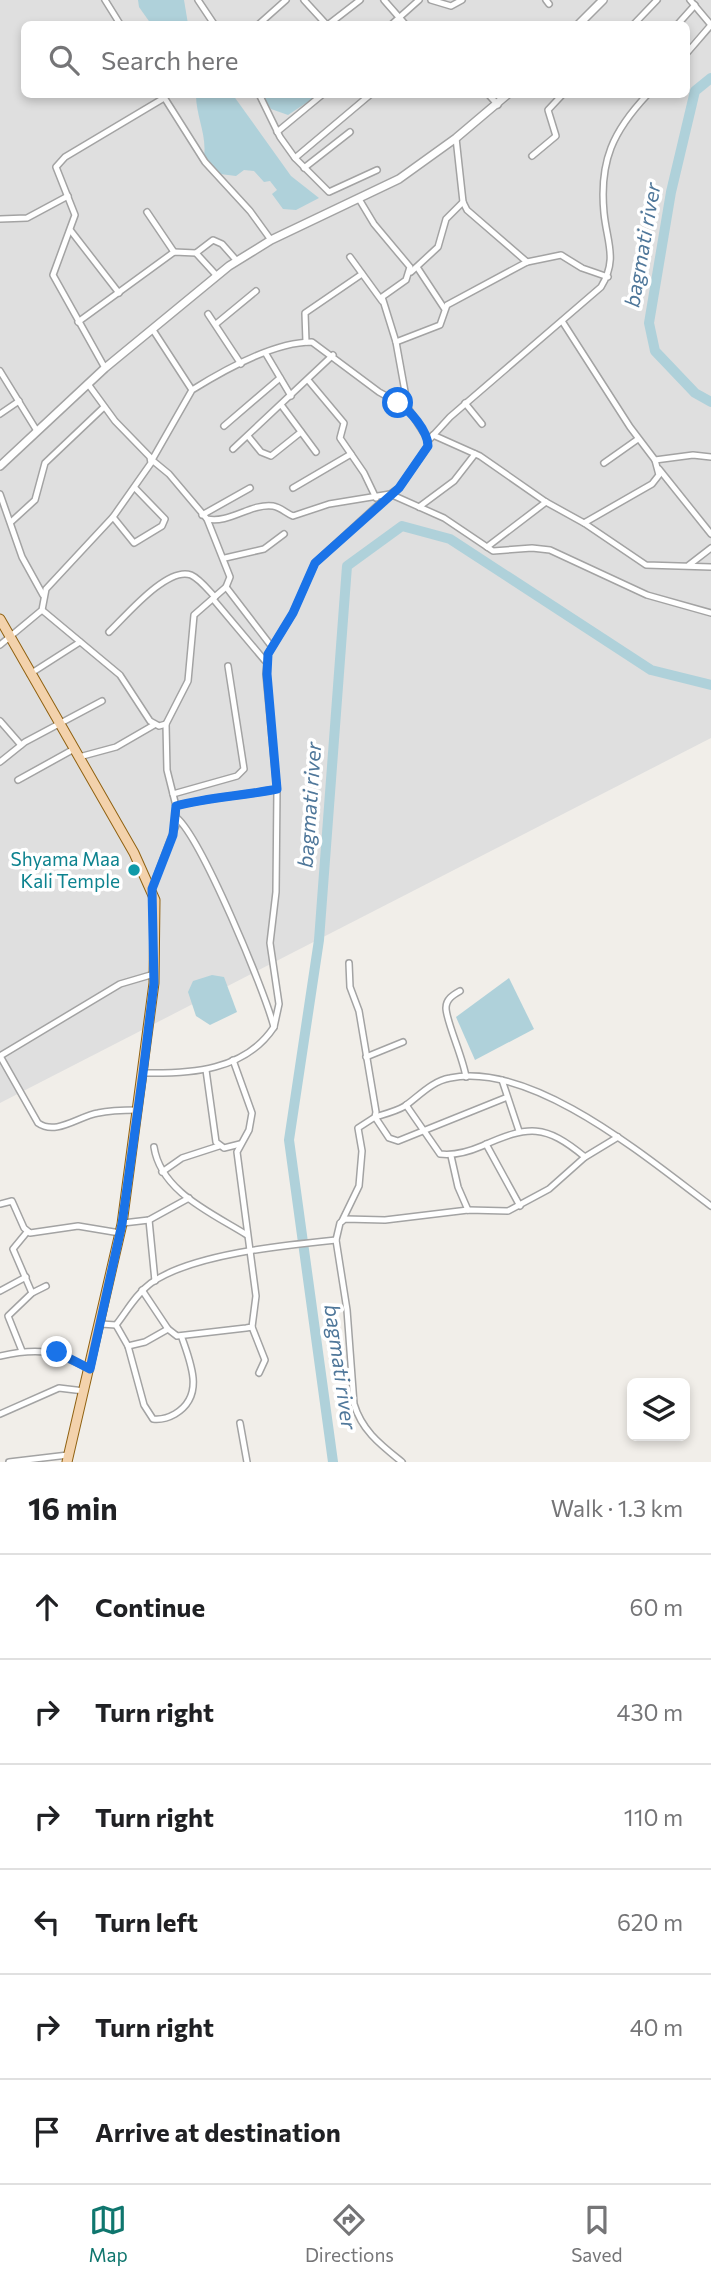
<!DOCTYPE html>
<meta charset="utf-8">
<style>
body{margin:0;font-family:Commissioner,sans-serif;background:#f6f6f6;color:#202124}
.controls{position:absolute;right:21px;bottom:21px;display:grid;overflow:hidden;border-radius:10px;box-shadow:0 4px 10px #0003}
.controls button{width:63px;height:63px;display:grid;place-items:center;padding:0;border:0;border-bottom:2px solid #e0e0e0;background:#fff;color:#202124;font:35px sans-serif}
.stop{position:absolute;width:21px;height:21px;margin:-16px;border:5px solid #1a73e8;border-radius:50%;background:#fff}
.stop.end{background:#1a73e8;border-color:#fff;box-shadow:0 2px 7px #0008}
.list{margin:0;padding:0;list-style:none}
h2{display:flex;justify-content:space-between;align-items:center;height:91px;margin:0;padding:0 28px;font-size:30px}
h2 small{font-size:23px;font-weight:400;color:#757577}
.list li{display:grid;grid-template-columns:46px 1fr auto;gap:21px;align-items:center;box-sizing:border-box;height:105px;padding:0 28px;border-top:2px solid #e0e0e0}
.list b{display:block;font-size:26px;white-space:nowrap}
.list em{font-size:23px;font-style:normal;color:#757577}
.icon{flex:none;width:38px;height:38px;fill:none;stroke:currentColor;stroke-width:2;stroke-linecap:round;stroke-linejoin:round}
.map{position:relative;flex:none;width:711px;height:1462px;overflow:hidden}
.search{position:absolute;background:#fff;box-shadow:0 4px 10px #0003;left:21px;right:21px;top:21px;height:77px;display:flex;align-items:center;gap:18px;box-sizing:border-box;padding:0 24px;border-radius:10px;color:#757577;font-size:26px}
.sheet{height:721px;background:#fff}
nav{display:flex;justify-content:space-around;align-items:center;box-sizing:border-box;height:98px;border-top:2px solid #e0e0e0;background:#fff;font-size:19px;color:#757577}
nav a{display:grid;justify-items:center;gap:4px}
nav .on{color:#0f766e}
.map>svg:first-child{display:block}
</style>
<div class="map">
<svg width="711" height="1462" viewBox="0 0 711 1462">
<rect width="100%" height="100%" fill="#f1eee9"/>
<path fill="#dfdfdf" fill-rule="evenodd" d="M0 0H711V738L0 1103ZM24 24H686V94H24Z"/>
<g fill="#afd1da">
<polygon points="138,0 184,0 188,24 151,24 139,7"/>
<path d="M196 95H233L291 176 319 198 296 210 283 209 272 194 277 190 270 181 264 182 254 171 244 170 236 176 220 174 204 156C207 135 196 116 196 95Z"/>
<polygon points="262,95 318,95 288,115 271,109"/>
<polygon points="212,975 224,977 237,1012 210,1025 196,1016 188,992 193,981"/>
<polygon points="509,978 534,1029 475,1060 456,1017"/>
</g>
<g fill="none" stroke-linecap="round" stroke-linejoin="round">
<g stroke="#afd1da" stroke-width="10">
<polyline points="711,78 695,91 671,192 649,323 655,351 695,393 711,402"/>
<polyline points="333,1462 289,1140 319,940 347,566 402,526 450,539 651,670 711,685"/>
</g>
<defs>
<g id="minor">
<polyline points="105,0 120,24"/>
<polyline points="198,0 214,24"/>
<polyline points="304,0 326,24"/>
<polyline points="384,0 405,24"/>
<polyline points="431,0 451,6 462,0"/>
<polyline points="546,0 549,4"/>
<polyline points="259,24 286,0"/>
<polyline points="329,24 360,0"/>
<polyline points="392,24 419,0"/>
<polyline points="634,24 657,0"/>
<polyline points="678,24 695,5"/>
<polyline points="686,54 711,25 690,0"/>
<polyline points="162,94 205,162 250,211 271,240"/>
<polyline points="259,94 280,137 295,158 329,192 377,170"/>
<polyline points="488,94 498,105"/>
<polyline points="277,132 323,94"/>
<polyline points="456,138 463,202 467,210 527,262"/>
<polyline points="532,156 556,136 548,110 563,94"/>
<polyline points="295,158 371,94"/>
<polyline points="304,168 350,132"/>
<polyline points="359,199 374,224 410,267 406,280 382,297 396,342 408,408"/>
<polyline points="147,212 174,252"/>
<polyline points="0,219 27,218 68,196"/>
<polyline points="71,231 119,293"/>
<polyline points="196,253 213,240 222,244 237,261"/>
<polyline points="350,257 382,301"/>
<polyline points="417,267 444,308"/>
<polyline points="411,272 438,247 446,219 463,202"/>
<polyline points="208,314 241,364"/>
<polyline points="562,321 630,427 655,460 693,455 711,457"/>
<polyline points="78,322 174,252 196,253 217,276"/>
<polyline points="216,324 256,291"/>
<path d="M153 330 192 390 152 460 169 474 207 519C229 524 251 503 273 506 280 507 286 513 293 516L329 504 390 494 399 488 428 446 427 438 408 408 379 392 312 342C275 342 224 370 192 390"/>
<polyline points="306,342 305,313 362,274"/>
<polyline points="396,342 440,325 447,305 527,262 561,255 582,268 608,277"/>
<polyline points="266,354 291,396"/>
<polyline points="105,368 53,275 75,215 56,167 65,157 164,98"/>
<polyline points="0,371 37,431"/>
<polyline points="308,380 344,423 340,438 364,473 376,498"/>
<polyline points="465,403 482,424"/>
<polyline points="282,406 316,452"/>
<polyline points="0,414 19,401"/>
<polyline points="224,426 280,378"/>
<polyline points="433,435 480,456 546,502 584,523 652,484 659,475 655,460"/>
<polyline points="248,436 261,452 271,456 301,432"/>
<path d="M428 441 450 417 601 287C618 259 607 243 604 213 599 161 613 131 648 94"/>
<polyline points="233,449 333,355"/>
<polyline points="604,463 638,439"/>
<polyline points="659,469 711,534"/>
<polyline points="293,488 351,454"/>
<polyline points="0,494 22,557 43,595"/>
<polyline points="419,507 454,481 475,454"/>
<polyline points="202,515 250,488"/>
<polyline points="113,517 134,543 162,526 165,519 135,488"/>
<polyline points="11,522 35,500 45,463 104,407"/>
<polyline points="584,523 646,565 711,567"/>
<polyline points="487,547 546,502"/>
<polyline points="225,558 264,549 284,534"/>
<polyline points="689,565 711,548"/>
<polyline points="226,587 272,647"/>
<polyline points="213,599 266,662"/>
<polyline points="42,610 120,675 150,721 159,726 166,724"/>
<path d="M109 632C125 617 167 566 191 575 200 579 209 591 215 597"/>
<polyline points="0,645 42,610 46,589 113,517 151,463 150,457 115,421 88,384"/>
<polyline points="30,674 80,642"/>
<polyline points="0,721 21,745"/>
<polyline points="79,757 116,747 154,725"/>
<polyline points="0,762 25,742 102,701"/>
<polyline points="18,780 74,749"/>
<polyline points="173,794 237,776 244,769 228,666"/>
<path d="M176 806C209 797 243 796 277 789"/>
<polyline points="152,889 176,825 176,806 167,770 166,724 188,681 194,615 226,587 230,577 207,519"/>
<path d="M460 991C453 995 446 999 446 1008 446 1021 463 1057 466 1077"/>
<polyline points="274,1027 279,1004 270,943 276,892 277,789 266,674 268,654 293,613 315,563 390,494 444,518 493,551 532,548 550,550 647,595 711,613"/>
<polyline points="366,1057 403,1042"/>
<polyline points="206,1070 216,1142 224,1148 240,1144"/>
<path d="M143 1073C190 1074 245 1071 274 1027 264 989 202 840 177 818"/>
<polyline points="502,1080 519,1131"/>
<path d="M505 1098 398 1141 389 1138 375 1117C385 1114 397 1111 405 1106 419 1096 432 1081 450 1078 533 1061 648 1159 711 1206"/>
<path d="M406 1105 440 1154C455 1156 468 1152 482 1146 529 1125 545 1124 585 1157"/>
<path d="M138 1110C124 1110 111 1110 98 1113 79 1116 56 1136 38 1123L0 1056 120 984 154 974"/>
<polyline points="486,1144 520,1206"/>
<path d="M154 1147C161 1192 212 1213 247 1235"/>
<polyline points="451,1156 458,1187 468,1210"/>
<polyline points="162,1172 182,1158 219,1146"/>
<polyline points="0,1204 12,1201 24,1228 30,1233 78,1226 120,1233"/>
<polyline points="149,1220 155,1281"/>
<polyline points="342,1221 359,1186 362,1151 358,1128 375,1117 376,1112 359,1011 350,987 349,963"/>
<polyline points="123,1223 149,1220 189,1198"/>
<polyline points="27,1232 13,1249 32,1293"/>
<polyline points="142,1290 168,1329 177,1336 246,1328 252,1327 256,1296 237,1152 249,1130 252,1113 233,1060"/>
<polyline points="0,1291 26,1277"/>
<path d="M101 1324 116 1325C127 1311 136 1294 151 1283 192 1254 286 1245 336 1240"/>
<path d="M116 1325 128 1346 144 1405 153 1419C162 1420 168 1418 175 1414 205 1396 191 1364 182 1338"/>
<polyline points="252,1327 265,1360 259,1373"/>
<polyline points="128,1346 145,1342 168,1329"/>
<polyline points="22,1351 8,1316 32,1293 46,1286"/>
<path d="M0 1356C41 1347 54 1351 90 1369"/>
<polyline points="0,1414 59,1388 84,1391"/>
<polyline points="240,1423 247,1462"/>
<polyline points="9,1462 68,1455"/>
<path d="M402 1462C381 1445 362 1431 354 1404L347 1310 336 1240 340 1223 345 1219 385 1220 468 1210 508 1211 549 1189 585 1157 618 1137"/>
</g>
<g id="tertiary">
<polyline points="579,24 603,0"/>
<polyline points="0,466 105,368 229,266 271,240 399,179 456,138 508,94"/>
</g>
<polyline id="primary" points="0,619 134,853 155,900 154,983 122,1224 67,1462"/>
</defs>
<use href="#minor" stroke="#a3a3a3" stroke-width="8"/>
<use href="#tertiary" stroke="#a3a3a3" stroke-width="10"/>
<use href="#primary" stroke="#906110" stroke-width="11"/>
<use href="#minor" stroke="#fff" stroke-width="5"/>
<use href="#tertiary" stroke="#fff" stroke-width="7"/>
<use href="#primary" stroke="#f3d2ac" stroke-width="9"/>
</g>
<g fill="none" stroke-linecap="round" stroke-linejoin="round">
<path stroke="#1a73e8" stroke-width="9" d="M57 1352 90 1369 122 1224 143 1073 154 983 152 889 173 835 176 806C209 797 243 796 277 789L267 674 268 654 293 613 315 563 399 488 428 446C428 431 410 410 398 403"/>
</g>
<circle fill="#0f9aa8" stroke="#fff" stroke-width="2.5" cx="134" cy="870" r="7"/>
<g text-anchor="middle" stroke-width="7" stroke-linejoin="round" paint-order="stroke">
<g font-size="19" fill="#0d838f" stroke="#fff" text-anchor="end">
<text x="120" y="866">Shyama Maa<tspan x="120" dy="22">Kali Temple</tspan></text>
</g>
<g font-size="21" font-style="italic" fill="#4f779a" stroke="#fff">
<text transform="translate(643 245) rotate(-80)" y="7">bagmati river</text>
<text transform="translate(310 805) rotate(-86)" y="7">bagmati river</text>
<text transform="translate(340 1367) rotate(82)" y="7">bagmati river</text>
</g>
</g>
</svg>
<div class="controls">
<button><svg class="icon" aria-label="layers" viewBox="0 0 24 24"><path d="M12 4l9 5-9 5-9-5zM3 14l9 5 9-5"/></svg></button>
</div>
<div class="stop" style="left:398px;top:403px"></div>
<div class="stop end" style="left:57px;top:1352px"></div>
<div class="search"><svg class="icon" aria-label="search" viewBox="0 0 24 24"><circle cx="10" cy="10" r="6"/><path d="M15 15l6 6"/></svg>Search here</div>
</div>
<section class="sheet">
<h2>16 min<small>Walk · 1.3 km</small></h2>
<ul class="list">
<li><svg class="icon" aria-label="ahead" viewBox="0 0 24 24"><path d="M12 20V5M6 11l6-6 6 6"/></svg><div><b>Continue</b></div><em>60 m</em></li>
<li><svg class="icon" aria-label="right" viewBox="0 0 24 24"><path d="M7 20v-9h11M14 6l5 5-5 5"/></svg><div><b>Turn right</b></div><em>430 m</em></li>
<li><svg class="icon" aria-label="right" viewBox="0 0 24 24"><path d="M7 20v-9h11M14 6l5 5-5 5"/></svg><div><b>Turn right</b></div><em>110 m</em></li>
<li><svg class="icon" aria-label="left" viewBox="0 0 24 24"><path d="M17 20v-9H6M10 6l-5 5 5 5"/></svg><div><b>Turn left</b></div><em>620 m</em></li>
<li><svg class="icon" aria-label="right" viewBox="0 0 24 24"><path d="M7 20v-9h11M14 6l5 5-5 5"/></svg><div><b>Turn right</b></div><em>40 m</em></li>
<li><svg class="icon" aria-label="arrive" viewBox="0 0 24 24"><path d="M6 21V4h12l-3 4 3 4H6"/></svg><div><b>Arrive at destination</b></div></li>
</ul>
</section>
<nav>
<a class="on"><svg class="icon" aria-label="map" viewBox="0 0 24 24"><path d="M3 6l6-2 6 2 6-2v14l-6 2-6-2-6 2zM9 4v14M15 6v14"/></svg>Map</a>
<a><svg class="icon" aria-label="directions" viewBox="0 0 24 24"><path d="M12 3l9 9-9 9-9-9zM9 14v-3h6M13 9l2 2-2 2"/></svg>Directions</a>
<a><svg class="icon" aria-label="saved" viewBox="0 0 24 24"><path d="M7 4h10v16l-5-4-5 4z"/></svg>Saved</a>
</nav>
